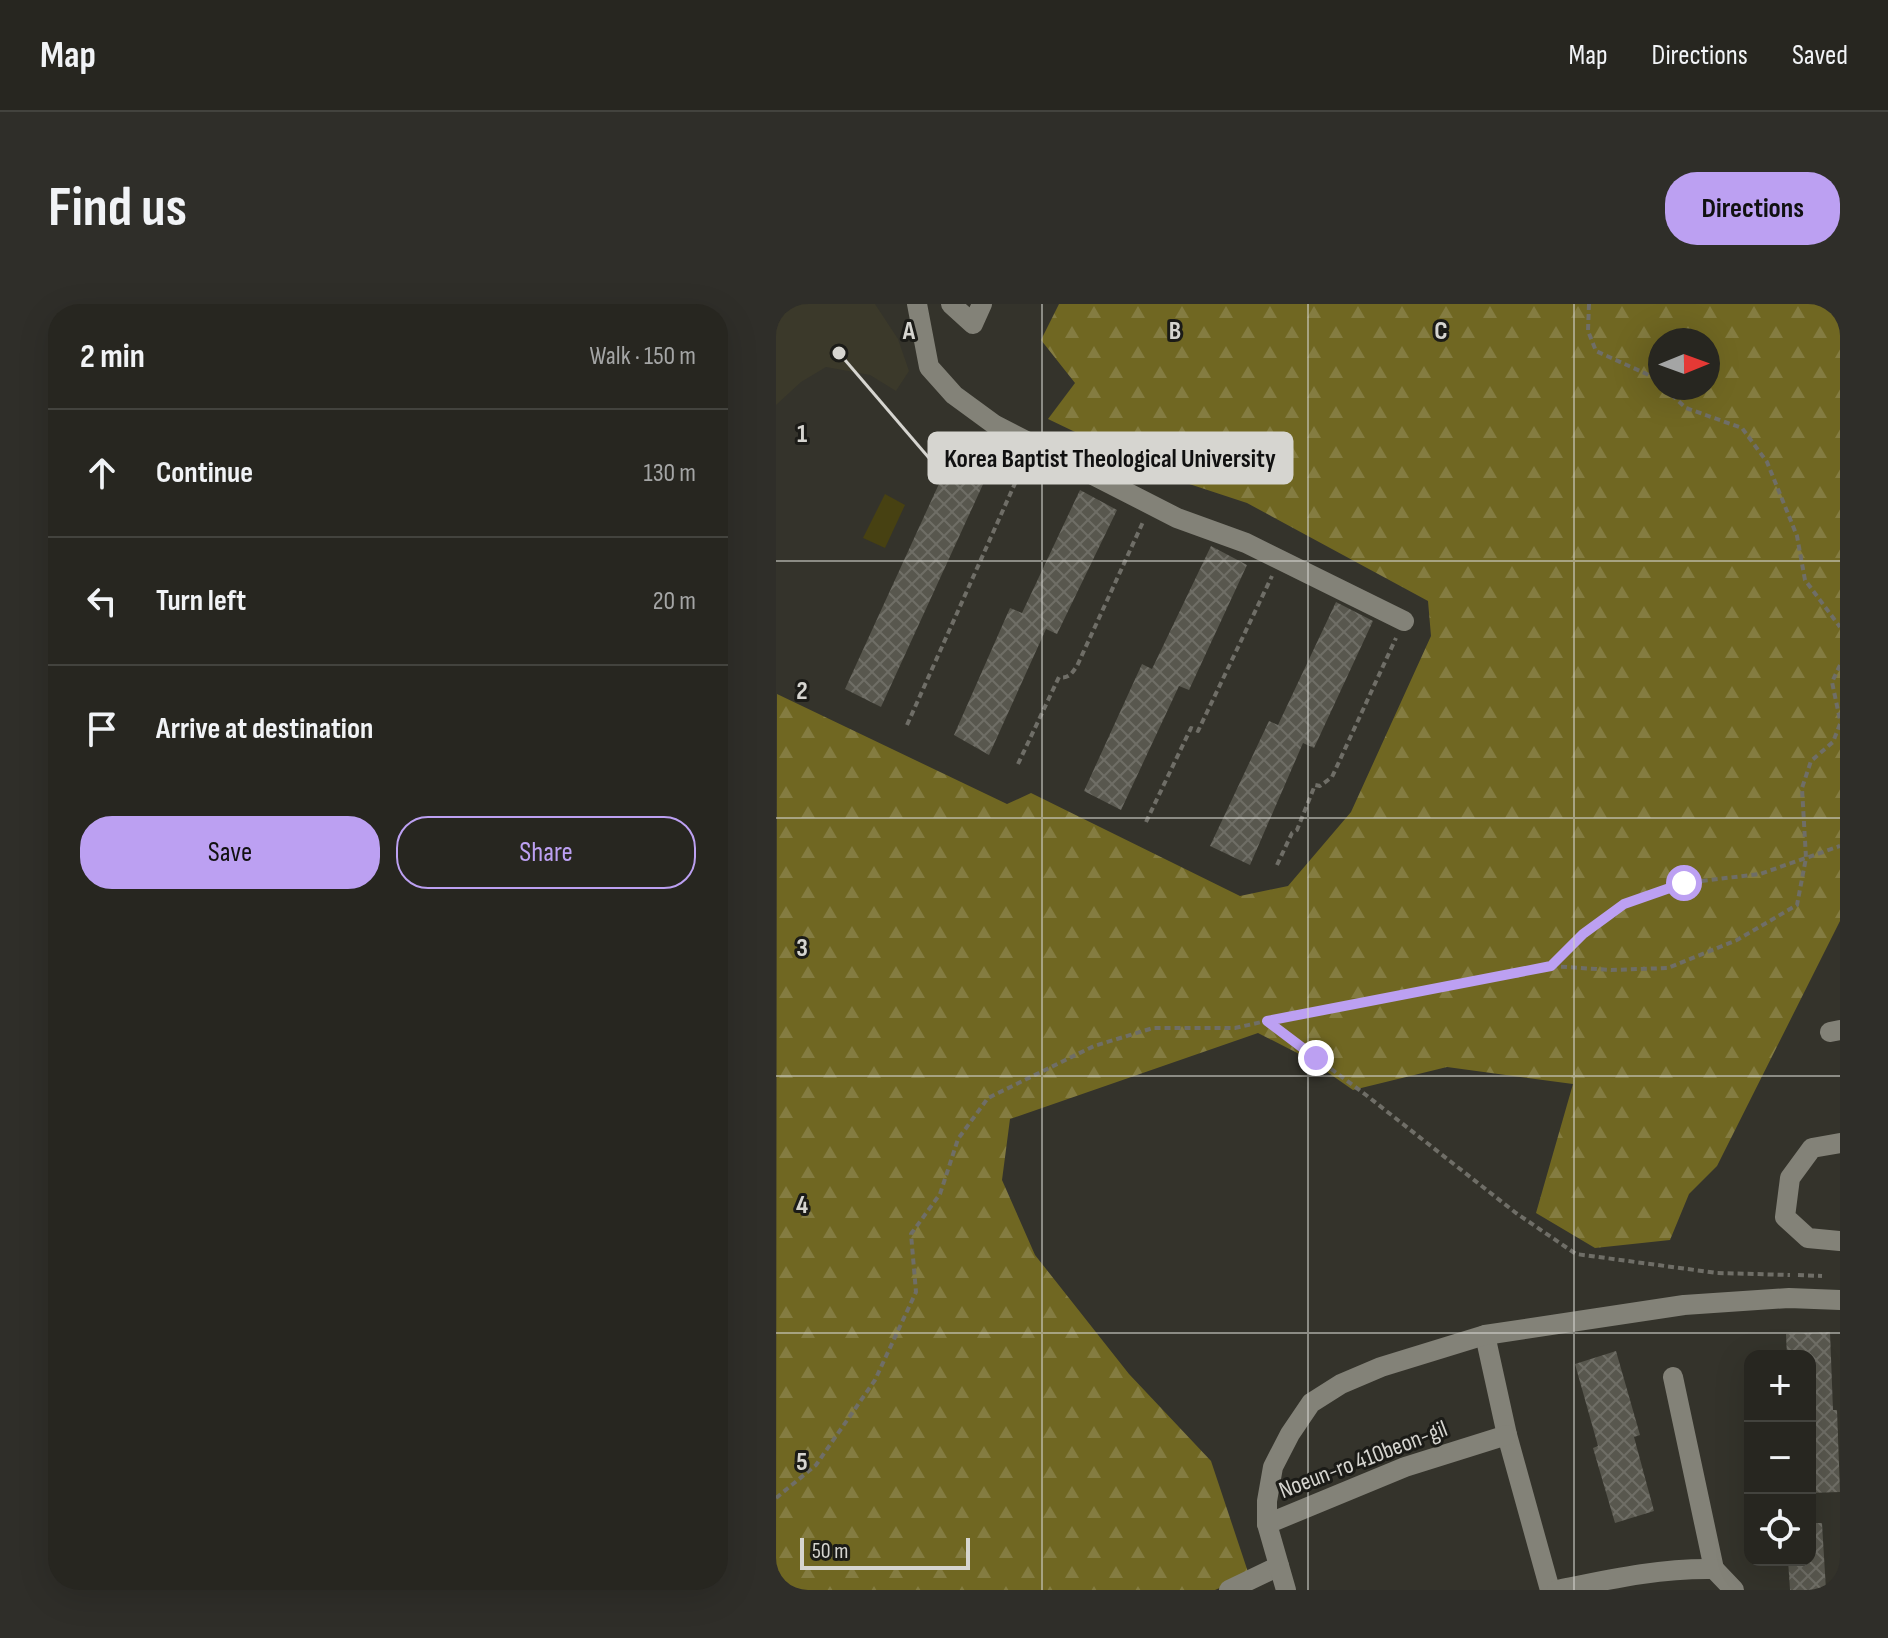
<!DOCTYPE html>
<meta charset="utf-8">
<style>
body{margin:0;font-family:"Sofia Sans Condensed",sans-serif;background:#2f2e29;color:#f1f3f6}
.controls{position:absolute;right:24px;bottom:24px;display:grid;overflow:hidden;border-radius:16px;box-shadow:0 8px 32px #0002}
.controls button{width:72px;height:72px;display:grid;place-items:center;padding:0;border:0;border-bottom:2px solid #43433e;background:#272620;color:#f1f3f6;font:40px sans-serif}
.compass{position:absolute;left:872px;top:24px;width:72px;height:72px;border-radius:50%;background:#272620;box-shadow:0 8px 32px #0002;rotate:89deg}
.scale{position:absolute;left:24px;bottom:20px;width:170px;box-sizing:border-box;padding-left:8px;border:4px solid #d6d5d0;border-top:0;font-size:22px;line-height:28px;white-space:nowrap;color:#d6d5d0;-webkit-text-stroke:6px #1b1b17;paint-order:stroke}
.stop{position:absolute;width:24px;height:24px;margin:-18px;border:6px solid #bca0f2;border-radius:50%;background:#fff}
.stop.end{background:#bca0f2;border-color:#fff;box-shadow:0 2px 8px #0008}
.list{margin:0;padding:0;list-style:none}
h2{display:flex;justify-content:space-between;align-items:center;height:104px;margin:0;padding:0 32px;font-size:34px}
h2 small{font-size:26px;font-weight:400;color:#a4a5a5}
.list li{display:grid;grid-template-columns:52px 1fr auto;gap:24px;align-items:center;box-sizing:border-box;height:128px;padding:0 32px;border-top:2px solid #43433e}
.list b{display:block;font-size:30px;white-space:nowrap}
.list em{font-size:26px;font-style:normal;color:#a4a5a5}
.actions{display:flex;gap:16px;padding:24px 32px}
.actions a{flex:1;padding:18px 0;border:2px solid #bca0f2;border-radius:32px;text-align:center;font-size:28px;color:#bca0f2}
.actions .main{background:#bca0f2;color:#111}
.icon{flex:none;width:44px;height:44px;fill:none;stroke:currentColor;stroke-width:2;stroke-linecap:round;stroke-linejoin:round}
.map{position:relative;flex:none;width:1064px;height:1286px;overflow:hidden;border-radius:32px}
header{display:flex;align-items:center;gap:48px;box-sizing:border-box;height:112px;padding:0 40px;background:#272620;border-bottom:2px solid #43433e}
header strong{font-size:38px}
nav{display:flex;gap:44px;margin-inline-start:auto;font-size:28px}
.intro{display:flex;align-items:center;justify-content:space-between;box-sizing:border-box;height:192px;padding:0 48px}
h1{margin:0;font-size:56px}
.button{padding:20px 36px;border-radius:32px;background:#bca0f2;color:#111;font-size:28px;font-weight:700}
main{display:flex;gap:48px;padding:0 48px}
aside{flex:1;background:#272620;border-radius:32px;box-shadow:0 8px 32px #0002}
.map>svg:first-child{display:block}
</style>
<header>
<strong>Map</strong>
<nav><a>Map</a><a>Directions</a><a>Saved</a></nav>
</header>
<div class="intro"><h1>Find us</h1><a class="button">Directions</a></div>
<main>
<aside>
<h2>2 min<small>Walk · 150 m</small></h2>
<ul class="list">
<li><svg class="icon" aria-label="ahead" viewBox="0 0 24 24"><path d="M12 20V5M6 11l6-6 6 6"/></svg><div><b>Continue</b></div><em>130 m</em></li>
<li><svg class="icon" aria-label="left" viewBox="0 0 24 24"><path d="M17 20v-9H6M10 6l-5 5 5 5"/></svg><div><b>Turn left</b></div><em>20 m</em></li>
<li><svg class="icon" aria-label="arrive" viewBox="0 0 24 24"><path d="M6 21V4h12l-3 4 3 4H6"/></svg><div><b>Arrive at destination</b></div></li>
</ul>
<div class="actions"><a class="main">Save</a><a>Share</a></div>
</aside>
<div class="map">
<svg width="1064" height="1286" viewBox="0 0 1064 1286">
<defs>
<pattern id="forest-firs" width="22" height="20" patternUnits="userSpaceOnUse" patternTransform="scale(2)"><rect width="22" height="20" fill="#706722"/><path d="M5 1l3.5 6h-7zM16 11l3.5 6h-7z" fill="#847c41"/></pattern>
<pattern id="building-cross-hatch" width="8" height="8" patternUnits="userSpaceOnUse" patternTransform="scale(2)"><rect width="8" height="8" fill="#58574e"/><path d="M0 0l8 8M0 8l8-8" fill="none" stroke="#6f6e66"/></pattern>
</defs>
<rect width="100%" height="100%" fill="#34332b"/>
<polygon fill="#3b392a" points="0,0 99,0 122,35 133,67 120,87 94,71 50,63 25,78 0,101"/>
<path fill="url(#forest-firs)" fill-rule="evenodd" d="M283 0H1064V617L941 862 913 890 894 936 819 944 760 909 797 780 671 763 577 786 531 754 482 729 234 815 226 876 259 951 353 1070 435 1157 473 1271 439 1286H0L1 390 231 500 255 489 464 592 512 582 575 508 655 332 652 297 471 199 395 174 272 115 299 79 265 36ZM884 36H932V84H884Z"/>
<polygon fill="#474112" points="109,190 129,201 109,244 87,234"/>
<g fill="url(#building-cross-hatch)">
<polygon points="184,134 220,152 105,403 69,385"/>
<polygon points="304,186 341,206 281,330 270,325 213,451 178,431 234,304 246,309"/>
<polygon points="435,242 471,261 413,386 403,382 345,506 308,487 366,360 376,365"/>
<polygon points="560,298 597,317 538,444 527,439 474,561 434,542 493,417 502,421"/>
<polygon points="1054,1028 1057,1106 1061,1106 1064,1188 1034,1189 1034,1052 1011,1052 1010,1030"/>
<polygon points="840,1047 864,1131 858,1133 878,1207 839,1219 817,1144 822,1142 799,1060"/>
<polygon points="1034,1219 1046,1219 1050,1286 1014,1286 1012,1256 1034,1256"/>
</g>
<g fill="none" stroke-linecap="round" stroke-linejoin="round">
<g stroke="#6f6e67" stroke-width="4" stroke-dasharray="6 4" stroke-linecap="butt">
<polyline points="813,0 812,27 820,47 875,72 884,80"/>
<polyline points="888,84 910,104 966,124 991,158 1021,232 1029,276 1064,323"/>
<polyline points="1064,361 1056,378 1064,416"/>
<polyline points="131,421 249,157"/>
<path d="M242 460 283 373C293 375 296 369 301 362L367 218"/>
<polyline points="370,518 415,424 422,427 496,272"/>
<polyline points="501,561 516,529 521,526 539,481 544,482 556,473 620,334"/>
<polyline points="775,662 835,666 892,664 961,636 1021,601 1030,554 1026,484 1035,457 1057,438 1064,420"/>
<polyline points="491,717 590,791 740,909 800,950 941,969 1014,971"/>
<polyline points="1022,971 1046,972"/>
<polyline points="0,1194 40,1161 99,1076 140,988 135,930 164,890 182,835 212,794 318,742 377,724 459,724 548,704 775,662 807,630 848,600 908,579 984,570 1064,542"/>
</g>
<g stroke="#838278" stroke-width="20">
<polyline points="141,0 153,63 178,91 219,121 401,214 470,239 628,317"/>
<polyline points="175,0 197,20 206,0"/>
<polyline points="1054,728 1064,726"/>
<polyline points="1064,839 1036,844 1014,874 1009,913 1032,934 1064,937"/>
<polyline points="709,1031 731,1131 774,1286"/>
<polyline points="897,1073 938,1265"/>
<polyline points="491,1220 629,1163 731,1131"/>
<polyline points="453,1286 503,1262"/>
<polyline points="510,1286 491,1220 491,1197 497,1163 514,1130 535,1099 565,1080 605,1063 709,1031 908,1001 1013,994 1064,996"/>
<path d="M781 1286C835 1275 883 1264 938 1265L958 1286"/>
</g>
</g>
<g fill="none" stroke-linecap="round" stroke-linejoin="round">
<polyline stroke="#bca0f2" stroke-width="10" points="540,754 491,717 775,662 807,630 848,600 908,579"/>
</g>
<path fill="none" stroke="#d6d5d0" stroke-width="2" stroke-opacity="0.55" d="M266 0V1286M532 0V1286M798 0V1286M0 257H1064M0 514H1064M0 772H1064M0 1029H1064"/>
<g text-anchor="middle" stroke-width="6" stroke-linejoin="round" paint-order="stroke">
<g font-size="24" fill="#d6d5d0" stroke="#1b1b17">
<text transform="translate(587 1155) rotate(-21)" y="8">Noeun-ro 410beon-gil</text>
</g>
</g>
<g font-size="26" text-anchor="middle" font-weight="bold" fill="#d6d5d0" stroke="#1b1b17" stroke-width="6" stroke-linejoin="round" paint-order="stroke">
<text x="133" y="35">A</text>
<text x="399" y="35">B</text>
<text x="665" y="35">C</text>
<text x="26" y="138">1</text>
<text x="26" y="395">2</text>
<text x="26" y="652">3</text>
<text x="26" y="909">4</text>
<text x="26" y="1166">5</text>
</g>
<path fill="none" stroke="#d6d5d0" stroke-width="3" d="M63 49L153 154"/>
<circle fill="#d6d5d0" stroke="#1b1b17" stroke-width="3" cx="63" cy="49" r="8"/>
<rect fill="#d6d5d0" stroke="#d6d5d0" stroke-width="3" x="153" y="129" width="363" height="50" rx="8"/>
<g font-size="26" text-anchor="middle" font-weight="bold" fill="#111">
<text x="334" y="163">Korea Baptist Theological University</text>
</g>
</svg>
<div class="controls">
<button>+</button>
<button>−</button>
<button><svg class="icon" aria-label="locate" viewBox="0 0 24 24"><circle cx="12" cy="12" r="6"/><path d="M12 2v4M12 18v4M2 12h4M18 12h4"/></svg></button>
</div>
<svg class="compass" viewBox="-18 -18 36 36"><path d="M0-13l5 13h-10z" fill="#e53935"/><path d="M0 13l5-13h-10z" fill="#a4a5a5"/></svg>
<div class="scale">50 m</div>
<div class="stop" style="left:908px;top:579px"></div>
<div class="stop end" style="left:540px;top:754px"></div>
</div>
</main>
